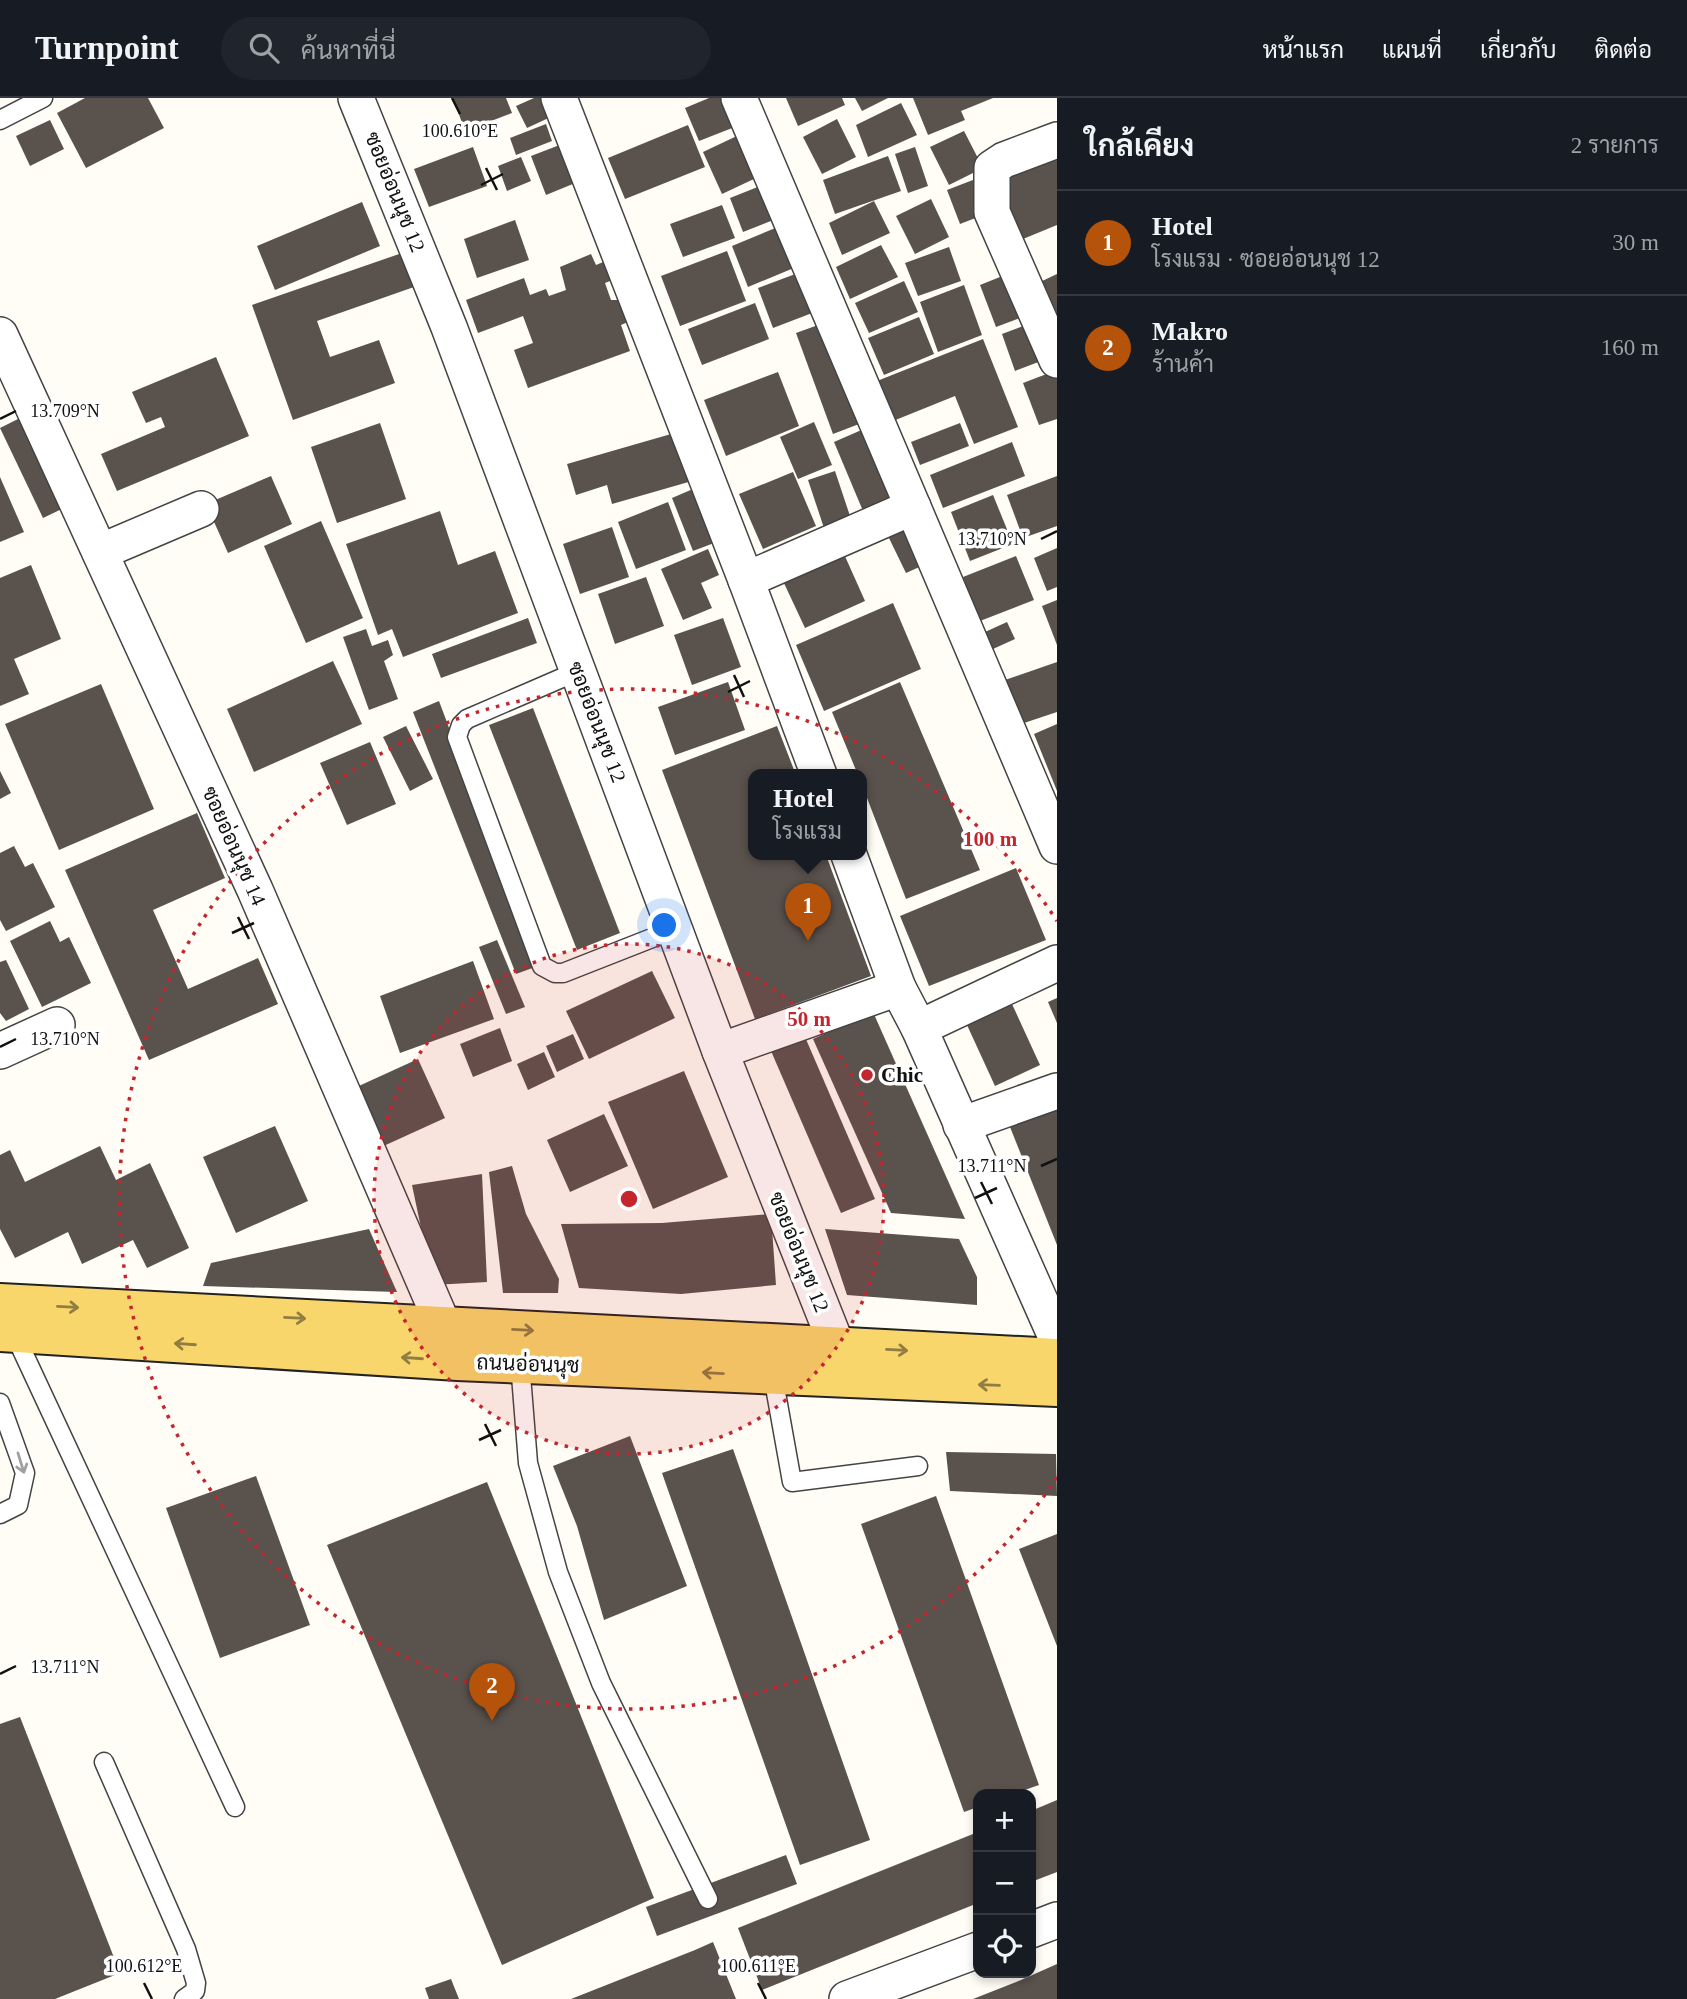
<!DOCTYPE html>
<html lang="th">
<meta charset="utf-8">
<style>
body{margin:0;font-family:"Times New Roman",Sarabun,serif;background:#20242c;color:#f1f3f6}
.controls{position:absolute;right:21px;bottom:21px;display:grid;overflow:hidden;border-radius:14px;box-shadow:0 4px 10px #0003}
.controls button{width:63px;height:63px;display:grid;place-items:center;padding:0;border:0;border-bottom:2px solid #363941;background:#171b24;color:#f1f3f6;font:35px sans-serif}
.you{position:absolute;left:665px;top:828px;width:24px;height:24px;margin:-18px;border:5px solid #fff;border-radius:50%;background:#1a73e8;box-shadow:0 0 0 10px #1a73e833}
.badge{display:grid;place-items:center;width:46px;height:46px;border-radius:50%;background:#b45309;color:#fff;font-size:23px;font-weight:700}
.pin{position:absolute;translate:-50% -58px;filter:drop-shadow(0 2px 4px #0008)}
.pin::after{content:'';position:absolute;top:37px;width:24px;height:21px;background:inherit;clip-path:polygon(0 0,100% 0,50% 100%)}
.popup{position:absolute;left:748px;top:671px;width:119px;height:91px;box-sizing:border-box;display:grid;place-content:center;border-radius:14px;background:#171b24;filter:drop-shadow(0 2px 5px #0005);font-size:23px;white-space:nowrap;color:#9ea1a6}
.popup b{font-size:26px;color:#f1f3f6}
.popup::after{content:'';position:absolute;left:50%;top:100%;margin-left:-14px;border:14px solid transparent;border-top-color:#171b24}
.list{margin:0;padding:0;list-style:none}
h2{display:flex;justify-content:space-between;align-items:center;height:91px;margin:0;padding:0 28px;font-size:30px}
h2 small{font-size:23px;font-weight:400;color:#9ea1a6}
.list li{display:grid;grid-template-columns:46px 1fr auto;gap:21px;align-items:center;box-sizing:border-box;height:105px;padding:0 28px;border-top:2px solid #363941}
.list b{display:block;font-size:26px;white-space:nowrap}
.list p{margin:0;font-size:23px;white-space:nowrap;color:#9ea1a6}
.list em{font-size:23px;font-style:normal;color:#9ea1a6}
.icon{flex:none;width:38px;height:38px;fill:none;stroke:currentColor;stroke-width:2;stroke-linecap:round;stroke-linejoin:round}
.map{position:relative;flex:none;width:1057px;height:1901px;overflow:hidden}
header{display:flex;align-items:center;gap:42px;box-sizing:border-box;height:98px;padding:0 35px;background:#171b24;border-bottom:2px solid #363941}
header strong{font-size:33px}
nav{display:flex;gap:38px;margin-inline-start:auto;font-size:24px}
.search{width:490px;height:63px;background:#20242c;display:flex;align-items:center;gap:18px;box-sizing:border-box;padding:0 24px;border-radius:38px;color:#9ea1a6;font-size:26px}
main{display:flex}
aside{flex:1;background:#171b24}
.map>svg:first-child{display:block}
</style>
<header>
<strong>Turnpoint</strong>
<div class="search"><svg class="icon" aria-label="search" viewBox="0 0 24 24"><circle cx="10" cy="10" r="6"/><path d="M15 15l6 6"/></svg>ค้นหาที่นี่</div>
<nav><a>หน้าแรก</a><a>แผนที่</a><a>เกี่ยวกับ</a><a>ติดต่อ</a></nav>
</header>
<main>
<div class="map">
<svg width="1057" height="1901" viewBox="0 0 1057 1901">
<rect width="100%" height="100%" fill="#fffdf5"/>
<g fill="#5a524d">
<polygon points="85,0 148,0 164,30 86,70 57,15"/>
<polygon points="453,0 506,0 512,15 465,33"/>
<polygon points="534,0 565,0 570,10 527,30 516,8"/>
<polygon points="709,0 734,0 745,25 699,43 685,10"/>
<polygon points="786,0 842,0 845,7 798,28"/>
<polygon points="855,0 888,0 862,13"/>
<polygon points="913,0 993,0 961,13 965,22 928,37"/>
<polygon points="901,5 917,37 868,59 856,27"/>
<polygon points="837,21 856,59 822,76 803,39"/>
<polygon points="50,22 64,51 30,68 16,38"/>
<polygon points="546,26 552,43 516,57 510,40"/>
<polygon points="688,27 705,69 625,101 608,60"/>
<polygon points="758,28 777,70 722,96 703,54"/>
<polygon points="964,33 983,70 949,87 930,49"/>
<polygon points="570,43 585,81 546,97 531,58"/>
<polygon points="473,49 487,88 429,109 414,71"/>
<polygon points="915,49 928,88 908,95 895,56"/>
<polygon points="1057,52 1057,127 1023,141 996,77"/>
<polygon points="888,58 901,93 835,116 823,82"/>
<polygon points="521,59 531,83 507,93 498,68"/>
<polygon points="991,75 1004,109 960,126 947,92"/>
<polygon points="783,79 796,113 743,134 730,100"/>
<polygon points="931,101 949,139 915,156 896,118"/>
<polygon points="874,103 890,135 842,157 829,125"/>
<polygon points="362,104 380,148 275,192 257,148"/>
<polygon points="722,107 735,140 683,159 670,126"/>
<polygon points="515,122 529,162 477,180 464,141"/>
<polygon points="785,126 801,167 748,189 732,148"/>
<polygon points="881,147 898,179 850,201 836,169"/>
<polygon points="949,149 961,183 918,198 905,165"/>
<polygon points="727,153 746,203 680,228 661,178"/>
<polygon points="402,155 414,189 317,223 330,259 379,242 395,285 293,322 252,207"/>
<polygon points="591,156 596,167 608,162 615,181 605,185 611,202 623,202 630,223 621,227 630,253 528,290 514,252 533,245 523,218 478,235 466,202 524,180 530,197 546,191 549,198 566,192 560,169"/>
<polygon points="806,172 820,212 773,230 758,190"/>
<polygon points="1015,173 1031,216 996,229 980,187"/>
<polygon points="1057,176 1057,225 1038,185"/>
<polygon points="904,183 918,214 869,235 855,205"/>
<polygon points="964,187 982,237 938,254 920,204"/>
<polygon points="755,205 769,241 702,267 688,231"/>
<polygon points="843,218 880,318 833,336 796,235"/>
<polygon points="919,219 934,256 884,277 868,240"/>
<polygon points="1047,219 1057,257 1015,273 1002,236"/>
<polygon points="983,241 1018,329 974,346 955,298 893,323 877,283"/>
<polygon points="216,259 249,338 117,393 101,356 165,329 161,319 146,325 132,294"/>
<polygon points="1057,272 1057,321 1039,327 1023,285"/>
<polygon points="778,274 799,328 726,358 704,302"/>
<polygon points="24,318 68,408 43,420 0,330"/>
<polygon points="882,323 911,393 863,413 834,344"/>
<polygon points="814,324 832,367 798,381 780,339"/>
<polygon points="380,325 406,401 337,425 311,349"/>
<polygon points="960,325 969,348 920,367 911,344"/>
<polygon points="678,334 692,383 612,406 607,387 576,397 567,366"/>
<polygon points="1012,344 1025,378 943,410 930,377"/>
<polygon points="835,373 851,421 824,430 808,382"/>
<polygon points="793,374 816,428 763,451 739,396"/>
<polygon points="271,378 292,426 228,455 206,406"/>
<polygon points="1057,378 1057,428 1023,440 1007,397"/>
<polygon points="0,379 24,434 0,444"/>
<polygon points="700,388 722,442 693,453 672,400"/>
<polygon points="993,397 1013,446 970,463 951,414"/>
<polygon points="668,404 686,452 636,471 618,424"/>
<polygon points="440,413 458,467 495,453 518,515 403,559 392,531 378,537 346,446"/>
<polygon points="321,423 363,520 306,545 264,448"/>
<polygon points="908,427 926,466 906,475 887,436"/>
<polygon points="612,429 629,479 580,496 563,446"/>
<polygon points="1057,450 1057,489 1047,493 1034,460"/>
<polygon points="708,451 719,477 701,485 712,510 683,522 661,471"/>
<polygon points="844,456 865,503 805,530 783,483"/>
<polygon points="1016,458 1034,502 980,523 963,479"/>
<polygon points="31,467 61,541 14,561 29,596 0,608 0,480"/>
<polygon points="646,479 664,528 615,546 598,496"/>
<polygon points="1057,502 1057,547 1042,508"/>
<polygon points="893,505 921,571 824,613 796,547"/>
<polygon points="528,520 537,545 441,580 432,556"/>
<polygon points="723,520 741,569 692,587 674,537"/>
<polygon points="1007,524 1015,541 993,551 985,534"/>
<polygon points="366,531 372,548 388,542 393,557 384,563 398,601 369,612 343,539"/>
<polygon points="333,563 362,626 254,674 227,611"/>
<polygon points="1057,564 1057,614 1021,626 1005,582"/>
<polygon points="728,584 745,632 675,657 658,609"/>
<polygon points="900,584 980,772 906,801 862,687 862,677 858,677 832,614"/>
<polygon points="101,586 154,711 59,752 5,626"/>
<polygon points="439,603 538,868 516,876 413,614"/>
<polygon points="533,610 620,835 577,852 489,627"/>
<polygon points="1057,626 1057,693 1034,636"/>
<polygon points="406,628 433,681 410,693 383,639"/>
<polygon points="777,628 796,677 754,677 754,757 826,757 871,878 755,921 662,672"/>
<polygon points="370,644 396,706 347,727 320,665"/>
<polygon points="0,673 11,695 0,701"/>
<polygon points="197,715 225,780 153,812 188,891 258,860 278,906 149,962 65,772"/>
<polygon points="14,748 25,769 33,765 55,809 6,833 0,822 0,755"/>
<polygon points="1016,770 1046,842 929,888 900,818"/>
<polygon points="50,823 60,844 69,839 91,885 42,909 10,843"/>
<polygon points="497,842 525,909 506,916 479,849"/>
<polygon points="6,862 29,911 6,923 0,915 0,864"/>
<polygon points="473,863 494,921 400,955 380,898"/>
<polygon points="652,873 675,920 589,961 566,913"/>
<polygon points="1057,900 1057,925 1048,904"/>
<polygon points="1012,906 1040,967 995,988 967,927"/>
<polygon points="873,914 965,1121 891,1115 813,941"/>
<polygon points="500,930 512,963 473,979 460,946"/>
<polygon points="802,932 875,1101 841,1115 768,946"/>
<polygon points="573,936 584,961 557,974 546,948"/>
<polygon points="544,954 555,979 528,992 517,966"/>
<polygon points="418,961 445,1020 377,1051 350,992"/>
<polygon points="684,973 728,1079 653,1111 608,1004"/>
<polygon points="1057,999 1057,1147 1006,1019"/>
<polygon points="604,1016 628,1068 570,1094 547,1042"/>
<polygon points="275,1028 308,1103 236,1135 203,1059"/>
<polygon points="100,1048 116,1082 150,1065 189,1150 147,1170 133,1142 82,1166 68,1134 15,1160 0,1131 0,1057 10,1052 25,1084"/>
<polygon points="512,1068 526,1116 559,1181 558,1195 503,1195 489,1074"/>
<polygon points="482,1076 487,1184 433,1187 412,1087"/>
<polygon points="771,1116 776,1187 681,1196 579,1190 561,1126 662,1125"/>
<polygon points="369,1131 397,1194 203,1188 211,1165"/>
<polygon points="825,1131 959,1141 977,1179 977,1207 847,1197"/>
<polygon points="630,1338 687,1488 604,1522 577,1428 553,1368"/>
<polygon points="733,1351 870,1742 800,1767 662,1375"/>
<polygon points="946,1354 1056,1356 1057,1398 950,1393"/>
<polygon points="256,1378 310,1527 220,1560 166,1410"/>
<polygon points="487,1384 654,1800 502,1867 327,1447"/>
<polygon points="936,1398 1039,1687 1013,1696 978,1696 978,1709 964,1714 861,1426"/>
<polygon points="1057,1436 1057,1548 1019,1451"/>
<polygon points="20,1619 120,1875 55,1901 0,1901 0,1626"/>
<polygon points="1057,1702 1057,1774 1031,1784 1031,1713"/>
<polygon points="978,1734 978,1805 762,1892 738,1830"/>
<polygon points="786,1757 797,1786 657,1838 646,1809"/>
<polygon points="713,1844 736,1901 571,1901 695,1852"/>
<polygon points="1057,1866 1057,1901 973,1901 1021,1882"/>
<polygon points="451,1881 459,1901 429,1901 425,1890"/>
</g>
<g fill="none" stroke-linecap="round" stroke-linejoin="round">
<defs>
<g id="service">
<polyline points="0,22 43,0"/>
<polyline points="578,573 467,621 461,627 457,639 542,868 555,875 563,875 675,831"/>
<polyline points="14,1235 235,1709"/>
<polyline points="520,1265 528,1365 558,1474 601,1585 708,1801"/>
<polyline points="773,1278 792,1384 918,1368"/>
<polyline points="0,1305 25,1375 18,1407 0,1416"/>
<polyline points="104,1664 186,1851 196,1885 195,1893 184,1901"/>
</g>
<g id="minor">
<polyline points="356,0 449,229 720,953 837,1248"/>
<polyline points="559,0 746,482 819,677"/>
<polyline points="739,0 1057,748"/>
<polyline points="1057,42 1004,62 992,70 992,114 1057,262"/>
<polyline points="0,237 255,792 453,1250"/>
<polyline points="100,454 201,411"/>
<polyline points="746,482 913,409"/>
<polyline points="849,757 898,890 919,930 1057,1241"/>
<polyline points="919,930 1057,865"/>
<polyline points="0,953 57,927"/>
<polyline points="720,953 898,890"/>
<polyline points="961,1027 1057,993"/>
<polyline points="1031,1832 1057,1822"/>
<polyline points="847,1901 978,1852"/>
</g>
<g id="primary">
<polyline points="0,1205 1057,1260"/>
<polyline points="0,1234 458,1263 1057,1289"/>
</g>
</defs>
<use href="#service" stroke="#444" stroke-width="21"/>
<use href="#minor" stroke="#444" stroke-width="38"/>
<use href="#primary" stroke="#222" stroke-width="42"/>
<use href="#service" stroke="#fff" stroke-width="18"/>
<use href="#minor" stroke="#fff" stroke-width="35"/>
<use href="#primary" stroke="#f9d66b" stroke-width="38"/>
</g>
<defs><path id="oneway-shaft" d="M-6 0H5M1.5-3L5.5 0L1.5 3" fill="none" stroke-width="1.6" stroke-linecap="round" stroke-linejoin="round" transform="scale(1.75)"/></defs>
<g stroke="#917d42">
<use href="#oneway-shaft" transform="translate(68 1209) rotate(3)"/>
<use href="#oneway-shaft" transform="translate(295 1220) rotate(3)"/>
<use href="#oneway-shaft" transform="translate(523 1232) rotate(3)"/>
<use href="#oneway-shaft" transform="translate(185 1246) rotate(-176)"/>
<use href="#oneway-shaft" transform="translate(897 1252) rotate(3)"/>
<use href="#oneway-shaft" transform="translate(412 1260) rotate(-176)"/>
<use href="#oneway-shaft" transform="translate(713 1275) rotate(-177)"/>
<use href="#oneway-shaft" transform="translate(989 1287) rotate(-178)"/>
</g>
<use stroke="#a0a0a0" href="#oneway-shaft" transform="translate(21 1365) rotate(73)"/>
<path fill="none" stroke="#111" stroke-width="2.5" d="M452 0 460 16M486 70 497 92M481 87 503 76M0 321 16 313M1041 441 1057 433M734 577 744 599M728 594 750 583M238 819 249 841M232 835 254 825M0 949 16 941M1041 1068 1057 1061M981 1084 992 1106M975 1100 997 1090M485 1326 496 1348M479 1342 501 1332M0 1576 16 1568M144 1885 152 1901M758 1885 766 1901"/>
<circle cx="629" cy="1101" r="255" fill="#c4262e" fill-opacity=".12"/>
<g fill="none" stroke="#c4262e" stroke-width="3.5" stroke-dasharray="3.5 7">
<circle cx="629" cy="1101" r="255"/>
<path d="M1057 1379A510 510 0 1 1 1057 823"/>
</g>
<circle fill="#c4262e" stroke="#fff" stroke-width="2.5" cx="867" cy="977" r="7"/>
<g text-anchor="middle" stroke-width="7" stroke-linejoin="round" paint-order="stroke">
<g font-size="21" fill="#111" stroke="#fff">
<text transform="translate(395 94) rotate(68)" y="7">ซอยอ่อนนุช 12</text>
<text transform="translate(597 624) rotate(69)" y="7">ซอยอ่อนนุช 12</text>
<text transform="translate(234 748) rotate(66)" y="7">ซอยอ่อนนุช 14</text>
<text transform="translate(799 1154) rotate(68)" y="7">ซอยอ่อนนุช 12</text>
<text transform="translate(528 1266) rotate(2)" y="7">ถนนอ่อนนุช</text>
</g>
<g font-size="21" font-weight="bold" fill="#111" stroke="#fff" text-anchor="start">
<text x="881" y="984">Chic</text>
</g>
</g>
<g font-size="18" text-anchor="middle" fill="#111" stroke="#fff" stroke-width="7" stroke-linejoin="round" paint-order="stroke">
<text x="460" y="39">100.610°E</text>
<text x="65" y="319">13.709°N</text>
<text x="992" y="447">13.710°N</text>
<text x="65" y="947">13.710°N</text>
<text x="992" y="1074">13.711°N</text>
<text x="65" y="1575">13.711°N</text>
<text x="144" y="1874">100.612°E</text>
<text x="758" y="1874">100.611°E</text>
</g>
<circle cx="629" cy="1101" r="10" fill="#c4262e" stroke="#fff" stroke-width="3.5"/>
<g font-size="21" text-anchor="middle" font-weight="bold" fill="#c4262e" stroke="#fff" stroke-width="7" stroke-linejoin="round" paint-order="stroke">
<text x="990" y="748">100 m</text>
<text x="809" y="928">50 m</text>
</g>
</svg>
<div class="controls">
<button>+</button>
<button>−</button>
<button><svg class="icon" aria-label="locate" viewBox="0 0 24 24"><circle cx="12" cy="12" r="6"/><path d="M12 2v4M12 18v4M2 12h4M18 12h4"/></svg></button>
</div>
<div class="you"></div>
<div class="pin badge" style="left:808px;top:843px">1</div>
<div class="popup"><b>Hotel</b>โรงแรม</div>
<div class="pin badge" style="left:492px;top:1623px">2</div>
</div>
<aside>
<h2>ใกล้เคียง<small>2 รายการ</small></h2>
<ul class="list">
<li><span class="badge">1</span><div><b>Hotel</b><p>โรงแรม · ซอยอ่อนนุช 12</p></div><em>30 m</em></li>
<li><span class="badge">2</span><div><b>Makro</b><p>ร้านค้า</p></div><em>160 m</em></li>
</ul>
</aside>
</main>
